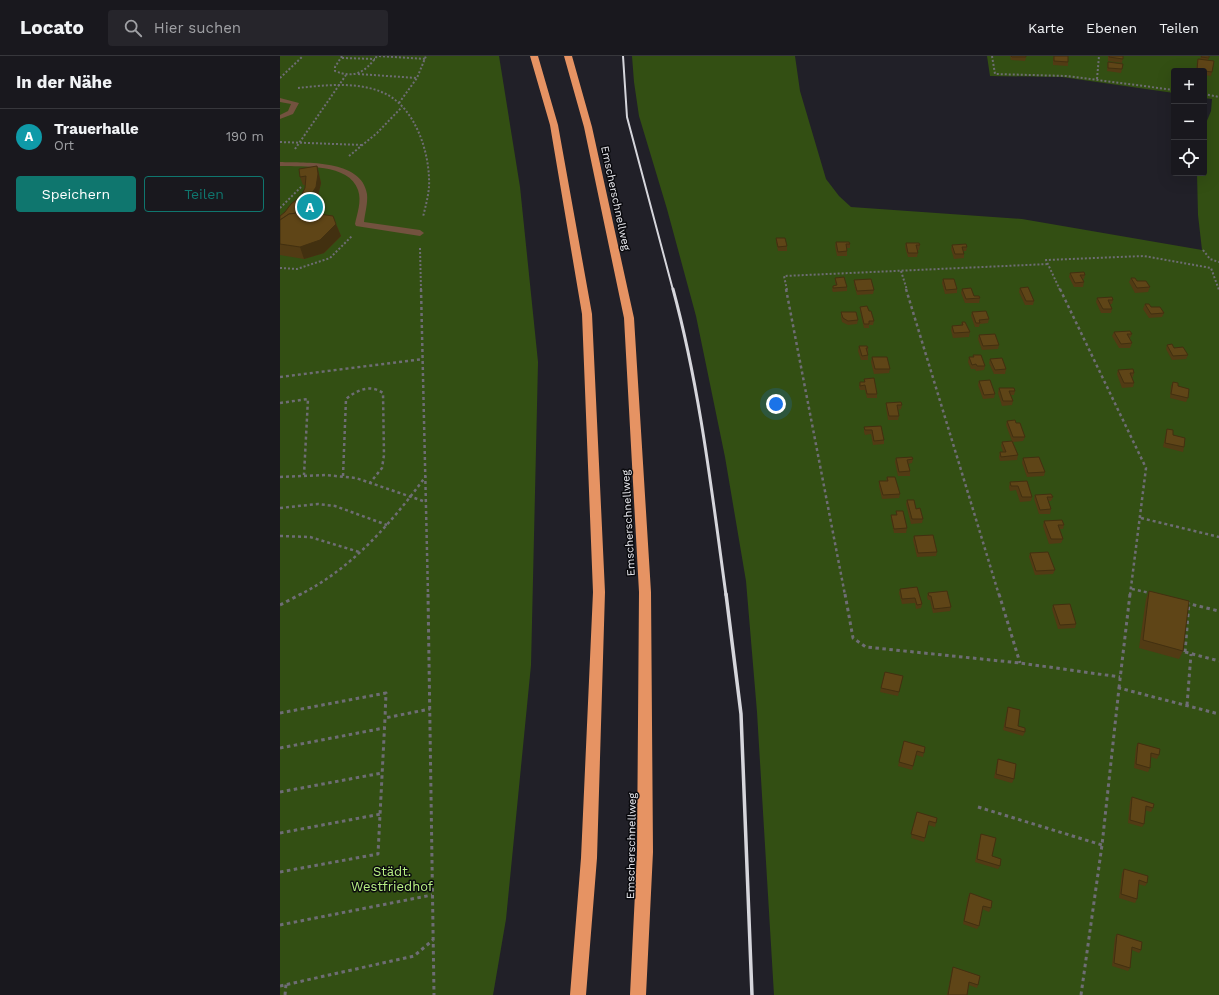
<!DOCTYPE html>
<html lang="de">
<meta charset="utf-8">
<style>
body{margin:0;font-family:"Work Sans",sans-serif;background:#26252b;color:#f1f3f6}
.controls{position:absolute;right:12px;top:12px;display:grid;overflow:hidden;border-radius:4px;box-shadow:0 4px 16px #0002}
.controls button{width:36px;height:36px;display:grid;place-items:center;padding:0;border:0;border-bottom:1px solid #37373c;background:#19181e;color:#f1f3f6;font:20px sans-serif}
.you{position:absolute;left:496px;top:348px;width:14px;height:14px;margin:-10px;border:3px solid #fff;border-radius:50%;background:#1a73e8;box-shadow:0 0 0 6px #1a73e833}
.badge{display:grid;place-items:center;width:26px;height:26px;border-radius:50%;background:#0f766e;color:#fff;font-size:13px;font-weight:700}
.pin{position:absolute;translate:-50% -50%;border:2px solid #fff;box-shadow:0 1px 4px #0006}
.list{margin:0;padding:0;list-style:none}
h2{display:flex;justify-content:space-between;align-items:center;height:52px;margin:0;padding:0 16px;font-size:17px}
h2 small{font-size:13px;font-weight:400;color:#9fa0a4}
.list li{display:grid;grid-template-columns:26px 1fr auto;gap:12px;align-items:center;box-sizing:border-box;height:56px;padding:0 16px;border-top:1px solid #37373c}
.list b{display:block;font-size:15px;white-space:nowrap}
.list p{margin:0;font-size:13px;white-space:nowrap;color:#9fa0a4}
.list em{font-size:13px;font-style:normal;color:#9fa0a4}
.actions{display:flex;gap:8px;padding:12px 16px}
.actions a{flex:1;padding:9px 0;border:1px solid #0f766e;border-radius:4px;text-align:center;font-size:14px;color:#0f766e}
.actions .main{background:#0f766e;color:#fff}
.icon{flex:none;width:22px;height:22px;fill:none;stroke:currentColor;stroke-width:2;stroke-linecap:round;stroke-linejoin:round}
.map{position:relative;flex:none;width:939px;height:939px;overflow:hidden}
header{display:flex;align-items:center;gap:24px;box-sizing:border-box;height:56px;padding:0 20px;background:#19181e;border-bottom:1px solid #37373c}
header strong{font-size:19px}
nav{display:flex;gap:22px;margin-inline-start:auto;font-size:14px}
.search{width:280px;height:36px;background:#26252b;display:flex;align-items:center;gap:10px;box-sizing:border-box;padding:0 14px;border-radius:4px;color:#9fa0a4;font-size:15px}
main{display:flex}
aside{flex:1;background:#19181e}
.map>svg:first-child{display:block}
</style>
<header>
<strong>Locato</strong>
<div class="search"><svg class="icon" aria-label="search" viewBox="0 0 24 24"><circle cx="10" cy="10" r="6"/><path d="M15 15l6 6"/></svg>Hier suchen</div>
<nav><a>Karte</a><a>Ebenen</a><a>Teilen</a></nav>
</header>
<main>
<aside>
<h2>In der Nähe<small></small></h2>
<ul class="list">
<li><span class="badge" style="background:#0f9aa8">A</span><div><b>Trauerhalle</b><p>Ort</p></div><em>190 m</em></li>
</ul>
<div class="actions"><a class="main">Speichern</a><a>Teilen</a></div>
</aside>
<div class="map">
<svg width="939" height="939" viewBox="0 0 939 939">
<rect width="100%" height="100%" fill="#212028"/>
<g fill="#334f13">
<polygon points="0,0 219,0 240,131 258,306 251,609 226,863 213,939 0,939"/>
<polygon points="352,0 515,0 520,35 546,123 559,140 571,151 742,163 922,194 918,159 917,117 924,117 924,72 931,55 932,43 924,42 924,15 894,15 894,37 782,21 710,20 707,0 939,0 939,939 494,939 477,656 466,525 445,401 416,260 387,153 359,60 354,26"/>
</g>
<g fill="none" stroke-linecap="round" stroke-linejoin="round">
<g stroke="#6e6d74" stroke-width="2" stroke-dasharray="2 2" stroke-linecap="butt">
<path d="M62 0 55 11V15C75 23 85 16 97 0"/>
<polyline points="99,0 146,3"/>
<polyline points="712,0 715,18 787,20 894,34"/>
<polyline points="62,2 95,3"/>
<polyline points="78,18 137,22"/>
<polyline points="0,22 23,0"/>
<polyline points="817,23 819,0"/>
<path d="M18 32C46 29 80 25 106 38 134 52 148 92 149 122 150 135 146 148 143 161"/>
<polyline points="924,38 939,41"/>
<polyline points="119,47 137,22 146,0"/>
<polyline points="0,86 83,89"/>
<polyline points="15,93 66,19"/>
<polyline points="69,100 97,77 122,51"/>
<polyline points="0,152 21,131"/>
<polyline points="140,192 141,234"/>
<polyline points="923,194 930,203 939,206"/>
<polyline points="0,212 17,213 50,202 72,180"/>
<polyline points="621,215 627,234"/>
<polyline points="507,234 504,220 769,208"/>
<polyline points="780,234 766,204 864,200 931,212 939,234"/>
</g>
<g stroke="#6e6d74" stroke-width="2.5" stroke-dasharray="3 3" stroke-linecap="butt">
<polyline points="141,233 148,539"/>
<polyline points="506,233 565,539"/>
<polyline points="626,233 719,539"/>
<polyline points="780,233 866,412 850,539"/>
<polyline points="0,321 143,303"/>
<polyline points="0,347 28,343 24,419"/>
<path d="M63 420 66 343C77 334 90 328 103 337L104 399 102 412 90 427"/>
<polyline points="0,421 45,419 76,422 146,446"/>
<polyline points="0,452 38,448 55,450 107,469"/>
<polyline points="861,462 939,481"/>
<polyline points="0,480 30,481 79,496"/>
<polyline points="852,533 870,537"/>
<path d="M19 539C72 513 112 466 146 420"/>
</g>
<g stroke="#6e6d74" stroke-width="3" stroke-dasharray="3.5 3.5" stroke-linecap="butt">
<polyline points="148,538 154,939"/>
<polyline points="565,538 573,582 586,591 740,607 840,621"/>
<polyline points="719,538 740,607"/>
<polyline points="906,547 939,555"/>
<polyline points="0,549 21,538"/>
<polyline points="905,596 909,547"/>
<polyline points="905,596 939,605"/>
<polyline points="839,632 850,538"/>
<polyline points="907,649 911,598"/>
<polyline points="0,657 106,637 105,662"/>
<polyline points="0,692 104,672"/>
<polyline points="0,736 102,717"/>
<polyline points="698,751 822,789"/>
<polyline points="0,777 101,758"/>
<polyline points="0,816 98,798 105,662 150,653"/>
<polyline points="0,869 152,839"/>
<polyline points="0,930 134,900 153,884"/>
<polyline points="5,939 6,928"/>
<polyline points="801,939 822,789 839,632 939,658"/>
</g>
<g fill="#73523f" fill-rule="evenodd">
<polygon points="0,42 19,47 13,58 0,63 0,59 8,55 11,48 0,46"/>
<path d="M0 106C25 107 82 103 87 138 88 147 85 157 84 166L140 174 144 177 140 180 76 170 75 168C77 158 82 145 78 134 69 107 23 111 0 110Z"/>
</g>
<g fill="#e69363" fill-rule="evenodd">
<polygon points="250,0 258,0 278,69 312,258 325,536 317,802 306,939 290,939 301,802 313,536 302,258 270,69"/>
<polygon points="284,0 292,0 312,71 354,262 371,536 373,796 366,939 350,939 357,796 359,536 344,262 304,71"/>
</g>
<polyline stroke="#d6d6dc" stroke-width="2" points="343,0 347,61 393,234"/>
<path stroke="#d6d6dc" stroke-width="3" d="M393 233C420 333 432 437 446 539"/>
<polyline stroke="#d6d6dc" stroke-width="3.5" points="446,538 461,658 472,939"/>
</g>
<g fill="#523b14">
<polygon points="730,0 746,0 746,1 745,5 731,4"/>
<polygon points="774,0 788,6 788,10 773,9 773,3"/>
<polygon points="828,0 843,0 842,7 828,5"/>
<polygon points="921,0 929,0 928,4 932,16 931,20 924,19 924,15 916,15 917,7 918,3 920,3"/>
<polygon points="828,6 842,13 841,17 827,15"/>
<polygon points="37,110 41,127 38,140 36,143 39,145 42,153 42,159 56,168 61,180 44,197 24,203 0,199 0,160 5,156 21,140 25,132 25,129 23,129 20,121"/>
<polygon points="496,182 507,190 507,195 498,195 496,186"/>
<polygon points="556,186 570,188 570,192 567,192 567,200 557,200 555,190"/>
<polygon points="626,187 640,189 639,194 637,194 638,197 637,201 628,201 625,191"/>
<polygon points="672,189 687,191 686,195 683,195 684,198 684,202 674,203 671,193"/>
<polygon points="790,217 805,219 804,223 802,223 804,226 803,231 794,231 789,221"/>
<polygon points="555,222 567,231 567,235 553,236 552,234 553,230 556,229 555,226"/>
<polygon points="851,222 870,231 868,236 855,237 849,226"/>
<polygon points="663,223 677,233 677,237 665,238 662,227"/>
<polygon points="574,224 594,234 593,238 577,239 574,228"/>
<polygon points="740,232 754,245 753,249 745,249 739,236"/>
<polygon points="682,233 694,240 700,242 699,247 685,247 681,237"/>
<polygon points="817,242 833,244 832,248 830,248 832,253 831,257 821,257 816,246"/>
<polygon points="865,248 884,257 882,261 869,262 863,253"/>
<polygon points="580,251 589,255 594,265 593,269 589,269 589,272 584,272 580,255"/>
<polygon points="561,256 578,264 577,268 568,269 562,266 561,261"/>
<polygon points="692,256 709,263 708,267 700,268 699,271 695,271 691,260"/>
<polygon points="682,266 690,276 689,281 673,282 671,274 672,270 681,269"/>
<polygon points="834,276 852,278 850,282 849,282 852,287 850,292 839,292 832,280"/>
<polygon points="699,279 719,289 718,293 702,294 698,283"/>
<polygon points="887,289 908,299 906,303 892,304 886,293"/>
<polygon points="579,290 588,292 588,304 581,304 578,295"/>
<polygon points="693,299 705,310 704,314 696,315 695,313 691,313 688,306 689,301 693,301"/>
<polygon points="592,301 610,313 609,317 594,318 591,306"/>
<polygon points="710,303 726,313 725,318 714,318 709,307"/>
<polygon points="838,314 854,317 853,321 852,321 854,327 853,331 842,332 837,318"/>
<polygon points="584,323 597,338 597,342 587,342 585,334 580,334 579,331 580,326 584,326"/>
<polygon points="699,325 715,338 714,342 703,343 698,329"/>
<polygon points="893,326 908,342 906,346 890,342 891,330"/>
<polygon points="719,332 735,335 734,339 731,339 733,345 732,349 722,350 718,337"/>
<polygon points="606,347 622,349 621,353 618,354 619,360 618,364 608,364 606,351"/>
<polygon points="727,365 736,367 745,381 743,385 733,386 738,399 737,404 720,405 719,401 720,396 723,396 721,390 722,386 732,385 726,369"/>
<polygon points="601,370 604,384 604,388 593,389 591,378 585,379 584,376 584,371"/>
<polygon points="887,373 904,391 903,396 883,391 886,377"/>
<polygon points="616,402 633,403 632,407 628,408 630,415 630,420 618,420 615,406"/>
<polygon points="743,402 765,416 764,420 747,421 742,407"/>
<polygon points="607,421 620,438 619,442 602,443 599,430 599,425 606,425"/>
<polygon points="747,425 752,441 751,445 740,446 736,434 730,435 729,431 730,426"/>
<polygon points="755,439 773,441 771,445 768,445 771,453 770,458 759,458 754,443"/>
<polygon points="627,444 636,453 643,463 642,467 631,468 626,448"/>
<polygon points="616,455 627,472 626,477 614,477 611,463 611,459 616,459"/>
<polygon points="764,465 784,469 783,473 779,473 783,483 781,487 769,488 763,470"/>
<polygon points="634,480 657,496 656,500 637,501 633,484"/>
<polygon points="750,497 775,514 773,518 755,519 749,501"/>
<polygon points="637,531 642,548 641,552 636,553 635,547 622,548 619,537 620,533"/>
<polygon points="869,535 903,595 899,603 859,592 866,543"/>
<polygon points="648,537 671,551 670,555 653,557 650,544 648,544 647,541"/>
<polygon points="773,549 796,568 795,572 778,573 772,553"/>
<polygon points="623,620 618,640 600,636 601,632"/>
<polygon points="728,651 738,670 745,676 743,680 723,674 727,655"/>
<polygon points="624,685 645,691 643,701 636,699 632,714 618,710"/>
<polygon points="858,687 879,699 877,703 871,701 870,712 868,716 854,712 856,691"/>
<polygon points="718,703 734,723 732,727 714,722 717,707"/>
<polygon points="852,741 873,752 871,756 865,754 864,768 862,771 848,767 850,745"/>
<polygon points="637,756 657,762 655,771 648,769 644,786 631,782"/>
<polygon points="701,778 712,800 720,810 718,813 695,806 700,781"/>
<polygon points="844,813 867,827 865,830 858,828 857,843 855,847 839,842 842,817"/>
<polygon points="690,837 711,852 709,856 702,853 699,870 697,873 683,868 688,841"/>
<polygon points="837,878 861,894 859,897 852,894 850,912 848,915 832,910 835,881"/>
<polygon points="673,911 698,929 697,932 689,929 687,939 667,939 672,914"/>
</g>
<g fill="#423010">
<polygon points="37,110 41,127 38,140 33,148 30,140"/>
<polygon points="39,145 42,153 42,160 11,162"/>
<polygon points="56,168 61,180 44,197 24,203 20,191"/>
</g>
<g fill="#5f4517" stroke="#423010">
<polygon points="731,0 746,0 746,1 732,1"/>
<polygon points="774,0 788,0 788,6 774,5"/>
<polygon points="829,0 843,0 843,3 829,1"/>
<polygon points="922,0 929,0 929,2 921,1"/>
<polygon points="918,3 934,5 932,16 917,14"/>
<polygon points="828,6 843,8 842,13 828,12"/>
<polygon points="37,110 38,118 36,131 30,140 39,145 40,152 31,157 25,156 9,158 0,164 0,160 5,156 11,148 21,140 25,132 26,120 20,121 19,113"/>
<polygon points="25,156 53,160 56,168 40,184 20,191 0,188 0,164 9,158"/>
<polygon points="496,182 505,182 507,190 498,191"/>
<polygon points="556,186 569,186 570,188 566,188 567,195 558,196"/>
<polygon points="626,187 639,187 640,189 636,189 638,197 628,197"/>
<polygon points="686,188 687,191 682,191 684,198 675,198 672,189"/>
<polygon points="804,216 805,219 800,219 804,226 795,227 790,217"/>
<polygon points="564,221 567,231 553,232 553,230 557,229 555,222"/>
<polygon points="851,222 855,222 857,225 866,225 870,231 857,232"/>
<polygon points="591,223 594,234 577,235 574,224"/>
<polygon points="663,223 674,223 677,233 666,234"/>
<polygon points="748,231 754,245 746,245 740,232"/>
<polygon points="691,232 694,240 699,240 700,242 686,243 682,233"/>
<polygon points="832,241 833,244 828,244 832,253 823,253 817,242"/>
<polygon points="865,248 869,248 871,251 880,251 884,257 871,258"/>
<polygon points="587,250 589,255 591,255 594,265 589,265 589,268 584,268 580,251"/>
<polygon points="706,255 709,263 699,264 700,267 696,267 692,256"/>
<polygon points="561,256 576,256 578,264 568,265 563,262"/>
<polygon points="682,266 685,266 690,276 674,277 672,270 683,269"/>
<polygon points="850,275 852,278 847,278 852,287 841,288 834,276"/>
<polygon points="715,278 719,289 703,290 699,279"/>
<polygon points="892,288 894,292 903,291 908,299 893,300 887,289"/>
<polygon points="579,290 587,290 588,292 586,292 588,299 582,300"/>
<polygon points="693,299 701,299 705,310 697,310 696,308 692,309 689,301 694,301"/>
<polygon points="592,301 607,301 610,313 595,313"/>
<polygon points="722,302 726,313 715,314 710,303"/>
<polygon points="853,313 854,317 850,317 854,327 844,327 838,314"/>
<polygon points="594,322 597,338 587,338 585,329 580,330 580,326 585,326 584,323"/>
<polygon points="710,324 715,338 704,339 699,325"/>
<polygon points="893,326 898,327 898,330 909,333 908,342 891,338"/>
<polygon points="719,332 734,332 735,335 729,335 733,345 723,345"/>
<polygon points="621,346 622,349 617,349 619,360 609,360 606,347"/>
<polygon points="735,364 736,367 740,367 745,381 733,381 727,365"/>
<polygon points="601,370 604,384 594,385 592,374 585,374 584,371"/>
<polygon points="887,373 893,374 893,379 905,382 904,391 885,387"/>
<polygon points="732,385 738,399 721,401 720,396 726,396 722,386"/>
<polygon points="632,401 633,403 627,404 630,415 619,416 616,402"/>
<polygon points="759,401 765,416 748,417 743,402"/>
<polygon points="607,421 615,421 620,438 603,439 599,425 608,425"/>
<polygon points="747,425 752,441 742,441 738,430 731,430 730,426"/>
<polygon points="771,438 773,441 767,441 771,453 760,454 755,439"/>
<polygon points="627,444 634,444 636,453 640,452 643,463 632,463"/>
<polygon points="616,455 623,455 627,472 614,473 611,459 617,459"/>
<polygon points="782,464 784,469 778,469 783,483 771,483 764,465"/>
<polygon points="653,479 657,496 638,497 634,480"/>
<polygon points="768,496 775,514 756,515 750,497"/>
<polygon points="637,531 642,548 637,549 635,542 622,543 620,533"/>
<polygon points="667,535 671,551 654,553 651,540 649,540 648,537"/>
<polygon points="869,535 909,545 903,595 863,584"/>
<polygon points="790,548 796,568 780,569 773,549"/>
<polygon points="605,616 623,620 619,636 601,632"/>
<polygon points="728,651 740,654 738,670 745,672 745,676 725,671"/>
<polygon points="624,685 645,691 644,697 637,695 633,710 619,706"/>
<polygon points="858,687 880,693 879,699 871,697 870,712 856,708"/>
<polygon points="718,703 736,708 734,723 716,718"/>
<polygon points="852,741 874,748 873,752 866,750 864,768 850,764"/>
<polygon points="637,756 657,762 656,767 649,765 645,782 631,778"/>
<polygon points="701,778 716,782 712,800 721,803 720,810 697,803"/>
<polygon points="844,813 868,820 867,827 859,824 857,843 841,838"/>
<polygon points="690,837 712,845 711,852 703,850 699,870 684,865"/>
<polygon points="837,878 862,886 861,894 852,891 850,912 834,907"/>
<polygon points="673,911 700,920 698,929 689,926 687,939 668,939"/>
</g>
<g text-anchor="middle" stroke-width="3" stroke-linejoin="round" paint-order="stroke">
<g font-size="11" fill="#ececf2" stroke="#0a0a0e">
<text transform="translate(336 142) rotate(78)" y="4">Emscherschnellweg</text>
<text transform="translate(348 467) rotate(-93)" y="4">Emscherschnellweg</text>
<text transform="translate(351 790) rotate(-89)" y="4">Emscherschnellweg</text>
</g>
<g font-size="13" fill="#b7ef83" stroke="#0a0a0e">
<text x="112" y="820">Städt.<tspan x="112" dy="15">Westfriedhof</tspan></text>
</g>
</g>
</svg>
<div class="controls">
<button>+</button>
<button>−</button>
<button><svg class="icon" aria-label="locate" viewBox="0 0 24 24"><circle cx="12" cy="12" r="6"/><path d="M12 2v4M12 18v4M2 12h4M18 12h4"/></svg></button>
</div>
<div class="you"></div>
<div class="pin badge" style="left:30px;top:151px;background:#0f9aa8">A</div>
</div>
</main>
